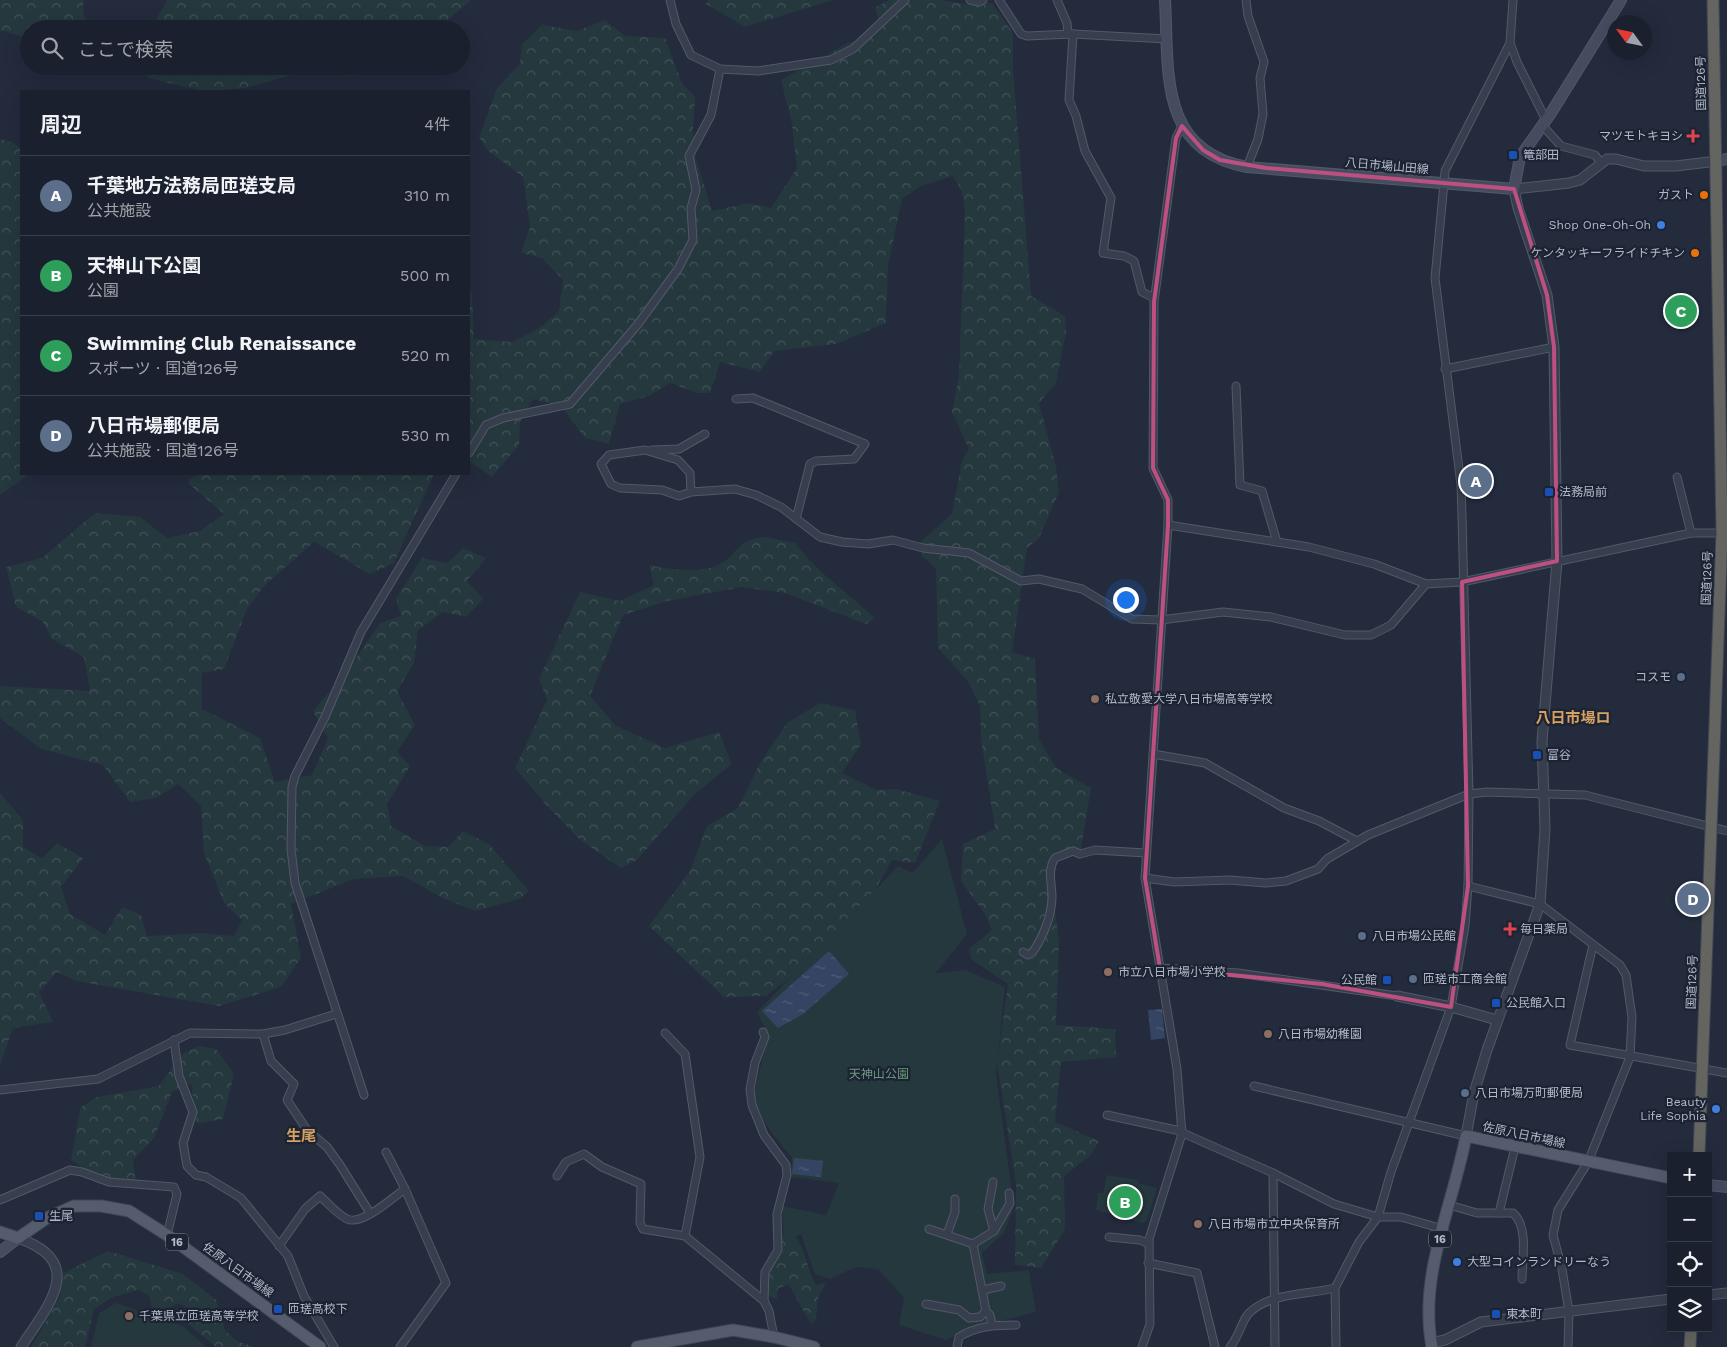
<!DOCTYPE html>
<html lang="ja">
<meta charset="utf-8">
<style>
body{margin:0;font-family:"Work Sans","Noto Sans JP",sans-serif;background:#272d3a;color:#f1f3f6}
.controls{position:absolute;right:15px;bottom:15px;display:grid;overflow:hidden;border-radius:0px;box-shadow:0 5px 20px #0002}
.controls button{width:45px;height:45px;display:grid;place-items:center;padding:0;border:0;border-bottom:1px solid #383e4a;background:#1a202e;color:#f1f3f6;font:25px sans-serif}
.compass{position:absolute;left:1607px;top:15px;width:45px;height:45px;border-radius:50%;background:#1a202e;box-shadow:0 5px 20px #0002;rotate:303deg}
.you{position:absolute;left:1125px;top:599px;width:18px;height:18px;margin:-12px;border:4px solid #fff;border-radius:50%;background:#1a73e8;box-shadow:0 0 0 8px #1a73e833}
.badge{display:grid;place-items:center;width:32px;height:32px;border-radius:50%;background:#8c9099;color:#fff;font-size:16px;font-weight:700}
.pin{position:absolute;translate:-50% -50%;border:2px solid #fff;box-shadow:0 1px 5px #0006}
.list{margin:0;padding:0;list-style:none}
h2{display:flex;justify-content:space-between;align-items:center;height:65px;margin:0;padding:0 20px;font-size:21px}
h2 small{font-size:16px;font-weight:400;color:#9fa3aa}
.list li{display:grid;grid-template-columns:32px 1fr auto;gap:15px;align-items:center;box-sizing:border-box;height:80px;padding:0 20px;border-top:1px solid #383e4a}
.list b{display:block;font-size:19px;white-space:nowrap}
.list p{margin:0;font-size:16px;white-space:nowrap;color:#9fa3aa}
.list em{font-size:16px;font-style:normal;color:#9fa3aa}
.icon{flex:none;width:28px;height:28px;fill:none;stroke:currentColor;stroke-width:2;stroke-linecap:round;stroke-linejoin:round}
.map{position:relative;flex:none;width:1727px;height:1347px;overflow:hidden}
.search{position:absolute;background:#1a202e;box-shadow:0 5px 20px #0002;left:20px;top:20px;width:450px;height:55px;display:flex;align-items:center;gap:12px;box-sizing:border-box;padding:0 18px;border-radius:28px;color:#9fa3aa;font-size:19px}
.panel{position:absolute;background:#1a202e;box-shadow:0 5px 20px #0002;left:20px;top:90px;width:450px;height:385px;border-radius:0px}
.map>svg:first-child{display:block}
</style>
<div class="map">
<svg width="1727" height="1347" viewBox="0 0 1727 1347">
<defs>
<pattern id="forest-crowns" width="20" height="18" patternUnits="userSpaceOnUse" patternTransform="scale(1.25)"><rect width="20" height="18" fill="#25383e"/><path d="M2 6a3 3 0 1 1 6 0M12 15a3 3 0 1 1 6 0" fill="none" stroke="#425358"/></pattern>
<pattern id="water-ripples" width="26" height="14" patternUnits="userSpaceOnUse" patternTransform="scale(1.25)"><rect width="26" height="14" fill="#364464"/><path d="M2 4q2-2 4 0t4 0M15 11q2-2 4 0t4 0" fill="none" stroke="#515d79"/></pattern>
</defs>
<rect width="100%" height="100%" fill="#232b3d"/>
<g fill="url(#forest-crowns)">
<polygon points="0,0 84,0 83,6 86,29 29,29 29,39 4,31 0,31"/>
<polygon points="167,0 471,0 437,29 151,29"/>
<polygon points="708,0 833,0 745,27 706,4"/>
<path d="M889 0H940L966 4 992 3 1013 33V70L1031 296 1065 316 1066 332 1056 383 1039 403 1056 466 1059 492 1039 538 1027 548 1012 652 1035 659 1039 739 1056 768 1091 788 1080 854 1049 858 1059 942 1056 1025 1115 1029 1116 1057 1061 1062 1055 1122 1099 1141 1091 1155 1064 1176 1065 1229 1041 1268 1015 1265 1016 1184 997 1063 1008 984 971 959 969 949 992 930 985 914 961 881 963 844 995 829 981 739 980 706 969 683 938 648 936 568 922 556 920 542 952 514 962 461 969 449 952 412 959 376 965 213C964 198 962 187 952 176L921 186 902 199 888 265 886 323 836 344 774 351 760 372 720 362 710 393H697L670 383 649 396 620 404 609 444 585 438 561 406 533 399 520 422 519 445 492 477 469 461V291L472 294 474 339 513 342 542 326 559 311 563 280 542 258 521 253 530 227 523 177 488 151 479 137 497 88 520 64 522 44 542 25 577 31 605 20 625 36 665 38 682 83 695 97 693 130 696 159 712 211 749 203 771 208 797 168 792 124 781 80 848 43 873 36 881 27 875 8Z"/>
<polygon points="151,66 293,66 291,75 246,88 204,91 152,79 142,73"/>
<polygon points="344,66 393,66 388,70 348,76"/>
<polygon points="0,139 14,143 21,149 21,474 30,474 0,495"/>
<polygon points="199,474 434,474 394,563 370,574 314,542 263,587 247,609 224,669 202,673 202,709 260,738 275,782 312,775 328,738 313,711 347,671 380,623 401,616 396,598 422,558 447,563 463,548 486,558 467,581 483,599 466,617 443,612 418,630 414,663 397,691 415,725 397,752 410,766 387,804 391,826 425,846 448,847 463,831 489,844 529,891 519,899 475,911 445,899 403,876 354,879 291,904 301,958 281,987 219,1006 76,981 57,972 39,992 53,1022 13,1028 0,1065 0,793 23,820 23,847 42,858 57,843 83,858 61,887 70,914 105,935 122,907 141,915 147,936 201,933 234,936 242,920 224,903 204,853 201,806 178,784 156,798 130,802 103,765 41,749 0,718 0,686 90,691 84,657 52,639 42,621 16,607 6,567 42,558 95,513 140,517 167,538 200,531 224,514 189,484 189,480"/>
<path d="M766 537 795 543C816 571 849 594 875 618L866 624 785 593 742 587 667 601 623 615 590 696 616 726 665 748 719 732 732 764 696 793 637 860 621 868 580 840 548 807 515 768 547 700 539 679 580 592 620 601 654 585 649 565C668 569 700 574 718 565 740 554 733 540 766 537Z"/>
<polygon points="820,703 855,710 861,744 842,773 877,790 896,789 940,801 915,863 892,860 865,908 796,973 766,996 724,997 649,926 690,871 707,826 738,808 760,763 787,723"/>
<polygon points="200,1046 216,1049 234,1074 223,1119 197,1124 191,1084 172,1092 154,1138 133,1160 136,1183 95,1176 71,1160 80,1108 97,1097 159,1086 182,1054"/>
<path d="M792 1232C807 1250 805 1265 816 1285L826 1283 818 1298 816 1319 811 1324 789 1285 778 1288 777 1299 768 1296 767 1273 782 1234Z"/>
<polygon points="108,1251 183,1274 216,1300 225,1331 239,1342 255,1347 216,1347 186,1322 190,1309 178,1303 163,1311 152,1309 149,1296 139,1290 113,1297 94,1309 85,1347 31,1347 60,1297 63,1273"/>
</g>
<g fill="#25383e">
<path d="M942 839 967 934 936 973 966 970 1005 987 996 1074 1014 1208 1004 1233 982 1253 987 1274 1029 1270 1036 1312 969 1329 946 1340 899 1325 904 1298 878 1269 856 1267 830 1279 815 1274 801 1234 784 1242 782 1206 826 1215 839 1183 791 1177 792 1157C782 1147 756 1114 754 1100 753 1088 766 1049 769 1036L757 1012 898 866 912 873Z"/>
<polygon points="1107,1175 1138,1180 1138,1183 1157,1188 1147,1220 1143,1223 1096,1210 1098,1193 1103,1193"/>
<polygon points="116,1303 183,1326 206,1347 91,1347 99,1313"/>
</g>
<g fill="url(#water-ripples)">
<polygon points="829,951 849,974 803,1014 778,1028 762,1011"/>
<polygon points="1162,1009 1165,1038 1151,1040 1148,1010"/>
<polygon points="794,1158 823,1161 821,1177 792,1174"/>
</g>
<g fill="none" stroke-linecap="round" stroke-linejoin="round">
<defs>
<g id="minor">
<polyline points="670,0 676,24 691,55 720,69 758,71 831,60 853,49 905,0"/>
<polyline points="970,0 979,2 983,0"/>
<polyline points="999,0 1021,34 1027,36 1073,34 1167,39"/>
<polyline points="1057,0 1067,23 1068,34"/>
<polyline points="1246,0 1248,16 1264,62 1260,78 1263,114 1258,139 1247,167"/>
<polyline points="1513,0 1510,43 1517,62 1546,120"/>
<polyline points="1073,34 1069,100 1076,116 1085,151 1111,198 1103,253 1124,256 1134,261 1142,292 1154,298"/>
<polyline points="1542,125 1561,146 1595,155 1601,163"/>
<polyline points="1445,369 1554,347"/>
<polyline points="1236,386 1240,485 1262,491 1277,542"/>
<polyline points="736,399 753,398 865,444 854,459 816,461 810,464 796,519"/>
<polyline points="652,450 679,449 705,434"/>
<polyline points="469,453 486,425 503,418 570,404 638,324 678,269 693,240 691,208 696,190 689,156 711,115 720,69"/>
<polyline points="1677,477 1691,533"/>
<polyline points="691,492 690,473 678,460 645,450 609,455 601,464 611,484 620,488 662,490 679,496 691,492 735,489 756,495 781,507 820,537 842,542 868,544 893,540 923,548 969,553 1021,581 1039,579 1082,589 1132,619 1161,620 1223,612 1271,617 1345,635 1371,635 1391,625 1426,584"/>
<polyline points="1168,525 1309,547 1374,564 1426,584 1462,582 1691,533 1722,533"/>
<polyline points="1153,754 1205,763 1284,808 1319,821 1357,841"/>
<polyline points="1145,878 1174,882 1230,880 1266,883 1286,881 1318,869 1327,859 1368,835 1469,794 1487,792 1585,795 1727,831"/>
<polyline points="1468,886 1540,904 1620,965 1626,975 1632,1017 1630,1057 1588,1162 1558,1210 1553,1235 1562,1269 1569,1312 1568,1347"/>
<polyline points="1593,945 1570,1045 1727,1073"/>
<path d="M1023 952 1028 955 1032 953C1042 939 1052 916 1052 897 1052 884 1047 870 1055 858L1073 851 1080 854 1095 850 1146 853"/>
<polyline points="1160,968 1238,973 1397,996"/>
<polyline points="763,1032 765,1037 755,1063 750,1089 752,1105 764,1135 786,1165 787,1175 777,1214 778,1250 765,1272 764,1301 769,1311 774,1337"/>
<polyline points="665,1033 685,1054 700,1157 685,1236"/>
<polyline points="263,1034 271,1061 294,1084 287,1100 307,1130 327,1147 340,1165 370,1213"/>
<polyline points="174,1040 179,1076 193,1112 183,1143 187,1166 196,1175 206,1177 241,1198 288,1256 304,1296 334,1347"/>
<polyline points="1254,1086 1466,1136"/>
<polyline points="0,1090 98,1079 190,1033 263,1034 285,1030 336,1014"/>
<polyline points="364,1095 295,883 291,849 292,787 295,776 325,717 361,632 456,474"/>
<polyline points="1107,1115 1176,1130 1273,1173 1334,1204 1378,1217 1401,1217 1443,1229"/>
<polyline points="386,1152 405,1189 446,1283 400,1347"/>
<polyline points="1273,1173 1275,1347"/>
<polyline points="557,1176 566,1162 584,1154 602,1167 641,1184 640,1223 643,1229 685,1236 764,1301"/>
<polyline points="993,1182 988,1209 994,1231"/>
<polyline points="0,1200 70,1170 82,1172 109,1182 174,1187 177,1194 167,1235"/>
<path d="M1449 1205 1477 1213H1513C1529 1227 1522 1260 1522 1279"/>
<polyline points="1499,1213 1515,1147"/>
<polyline points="929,1229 973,1244"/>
<polyline points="947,1234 955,1212 955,1199"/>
<polyline points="1109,1237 1140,1240 1149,1244"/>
<polyline points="973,1244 994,1231 1010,1203 1009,1193"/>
<path d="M279 1246 305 1209 320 1196C328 1203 337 1214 347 1219 362 1226 392 1198 405 1189"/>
<polyline points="1148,1263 1197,1273 1215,1347"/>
<polyline points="983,1290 1001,1286"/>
<polyline points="926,1304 959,1310 969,1318 980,1317 986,1311 973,1244"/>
<polyline points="986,1311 990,1315 992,1325"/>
<path d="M957 1347 959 1337C977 1326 995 1325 1016 1325"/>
<polyline points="1142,1347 1150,1324 1149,1239 1182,1134 1177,1069 1145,878 1168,525 1168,500 1153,468 1154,302 1176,138 1182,126"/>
<path d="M1230 1347C1239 1337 1241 1322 1249 1313 1271 1292 1307 1295 1335 1288"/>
<polyline points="1336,1347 1335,1288 1359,1242 1378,1217 1391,1172 1451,1007 1465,926 1468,886 1469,794 1462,516 1461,485 1435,278 1444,183 1445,171 1510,43"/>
</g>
<g id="tertiary">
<polyline points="1397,996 1451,1007 1497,1020"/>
<polyline points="1466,1136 1474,1093 1487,1050 1540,904 1545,829 1542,741 1557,561 1554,347 1547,295 1518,208 1514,189 1569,183 1580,180 1607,159 1616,159 1644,166 1676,166 1717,161"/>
<path d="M18 1238C88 1262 48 1306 21 1347"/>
<polyline points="1708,1295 1727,1293"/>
<polyline points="1431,1343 1445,1340 1481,1322 1671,1299"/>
</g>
<g id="secondary">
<path d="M1165 0C1169 71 1158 151 1247 167L1514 189 1520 157 1551 113 1621 0"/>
<polyline points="1717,161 1727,159"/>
<polyline points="1708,1185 1727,1187"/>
<polyline points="0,1252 18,1238"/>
</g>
<g id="primary">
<polyline points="0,1232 18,1238 47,1218 74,1206 101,1206 129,1211 167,1235 320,1347"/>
<polyline points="637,1347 733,1330 774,1337 814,1347"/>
<path d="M1432 1347C1418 1275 1453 1206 1466 1136L1671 1178"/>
</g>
<g id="trunk">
<polyline points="1699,1156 1722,533 1713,0"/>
<polyline points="1690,1347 1691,1328"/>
</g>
</defs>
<use href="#minor" stroke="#525968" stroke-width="9"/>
<use href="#tertiary" stroke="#525968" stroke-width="11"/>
<use href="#secondary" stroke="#525968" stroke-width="12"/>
<use href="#primary" stroke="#404756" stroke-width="13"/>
<use href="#trunk" stroke="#3f4655" stroke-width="13"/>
<use href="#minor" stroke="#373e4d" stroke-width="7"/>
<use href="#tertiary" stroke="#373e4d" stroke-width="9"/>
<use href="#secondary" stroke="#454c60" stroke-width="10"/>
<use href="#primary" stroke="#555c6d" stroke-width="11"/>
<use href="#trunk" stroke="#646460" stroke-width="11"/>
</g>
<path fill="none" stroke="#bd5081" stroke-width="4" stroke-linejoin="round" d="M1182 126 1203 150 1220 160 1266 168 1514 189 1547 295 1554 347 1557 561 1462 582 1468 886 1451 1007 1322 984 1160 968 1145 878 1168 525V500L1153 468 1154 302 1176 138Z"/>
<g fill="#e0444e" stroke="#1c2332" stroke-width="2">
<path d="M1690.5 128.5h5v5h5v5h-5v5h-5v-5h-5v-5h5z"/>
<path d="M1507.5 921.5h5v5h5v5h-5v5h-5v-5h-5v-5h5z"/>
</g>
<g fill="#1a4fb4" stroke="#1c2332" stroke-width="2">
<rect x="1508" y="150" width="10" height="10" rx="2.5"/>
<rect x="1544" y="487" width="10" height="10" rx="2.5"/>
<rect x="1532" y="750" width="10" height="10" rx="2.5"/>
<rect x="1382" y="975" width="10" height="10" rx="2.5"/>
<rect x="1491" y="998" width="10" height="10" rx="2.5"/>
<rect x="34" y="1211" width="10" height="10" rx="2.5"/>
<rect x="273" y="1304" width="10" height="10" rx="2.5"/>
<rect x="1491" y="1309" width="10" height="10" rx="2.5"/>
</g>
<g fill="#e8710a" stroke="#1c2332" stroke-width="2">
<circle cx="1704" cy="195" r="5"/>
<circle cx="1695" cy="253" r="5"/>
</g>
<g fill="#3f7fe0" stroke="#1c2332" stroke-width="2">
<circle cx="1661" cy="225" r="5"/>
<circle cx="1716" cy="1109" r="5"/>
<circle cx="1457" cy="1262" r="5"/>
</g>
<g fill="#5c6f8a" stroke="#1c2332" stroke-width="2">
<circle cx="1681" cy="677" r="5"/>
<circle cx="1362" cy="936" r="5"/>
<circle cx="1413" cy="979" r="5"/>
<circle cx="1465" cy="1093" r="5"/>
</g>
<g fill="#8d6e63" stroke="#1c2332" stroke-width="2">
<circle cx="1095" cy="699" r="5"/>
<circle cx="1108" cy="972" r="5"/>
<circle cx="1268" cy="1034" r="5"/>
<circle cx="1198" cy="1224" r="5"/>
<circle cx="129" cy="1316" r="5"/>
</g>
<g text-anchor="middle" stroke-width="4.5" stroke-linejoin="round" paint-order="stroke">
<g fill="#1c2332" stroke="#868c9b" stroke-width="1">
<rect x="1429" y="1230.5" width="22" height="17" rx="4"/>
<rect x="166" y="1233.5" width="22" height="17" rx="4"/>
</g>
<g font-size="11" font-weight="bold" fill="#b3b9c8">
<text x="1440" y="1243">16</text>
<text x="177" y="1246">16</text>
</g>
<g font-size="12" fill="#b3b9c8" stroke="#1c2332">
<text transform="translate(1701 83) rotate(-91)" y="4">国道126号</text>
<text transform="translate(1387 166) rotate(5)" y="4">八日市場山田線</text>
<text transform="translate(1707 578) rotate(-88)" y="4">国道126号</text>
<text transform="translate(1692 982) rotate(-88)" y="4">国道126号</text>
<text transform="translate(1524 1135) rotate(12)" y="4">佐原八日市場線</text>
<text transform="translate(238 1270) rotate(36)" y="4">佐原八日市場線</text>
</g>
<g font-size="12" fill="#b3b9c8" stroke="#1c2332" text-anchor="start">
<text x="1683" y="140" text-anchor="end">マツモトキヨシ</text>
<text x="1523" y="159">篭部田</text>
<text x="1694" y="199" text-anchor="end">ガスト</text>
<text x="1651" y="229" text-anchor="end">Shop One-Oh-Oh</text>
<text x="1685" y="257" text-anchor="end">ケンタッキーフライドチキン</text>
<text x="1559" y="496">法務局前</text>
<text x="1671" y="681" text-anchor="end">コスモ</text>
<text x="1105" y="703">私立敬愛大学八日市場高等学校</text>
<text x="1547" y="759">富谷</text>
<text x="1520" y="933">毎日薬局</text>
<text x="1372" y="940">八日市場公民館</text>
<text x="1118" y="976">市立八日市場小学校</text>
<text x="1423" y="983">匝瑳市工商会館</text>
<text x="1377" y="984" text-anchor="end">公民館</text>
<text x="1506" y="1007">公民館入口</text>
<text x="1278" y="1038">八日市場幼稚園</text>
<text x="1475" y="1097">八日市場万町郵便局</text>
<text x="1706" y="1106" text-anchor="end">Beauty<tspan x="1706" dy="14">Life Sophia</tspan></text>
<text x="49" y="1220">生尾</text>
<text x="1208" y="1228">八日市場市立中央保育所</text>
<text x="1467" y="1266">大型コインランドリーなう</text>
<text x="288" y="1313">匝瑳高校下</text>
<text x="1506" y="1318">東本町</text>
<text x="139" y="1320">千葉県立匝瑳高等学校</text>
</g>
<g font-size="12" fill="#6a9a7a" stroke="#1c2332">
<text x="879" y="1078">天神山公園</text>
</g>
<g font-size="15" font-weight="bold" fill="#d6a161" stroke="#1c2332">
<text x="1573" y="723">八日市場ロ</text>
<text x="301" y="1141">生尾</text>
</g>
</g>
</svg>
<div class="controls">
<button>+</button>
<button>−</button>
<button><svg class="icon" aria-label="locate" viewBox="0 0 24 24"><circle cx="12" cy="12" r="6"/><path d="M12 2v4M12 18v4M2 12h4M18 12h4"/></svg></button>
<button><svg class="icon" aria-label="layers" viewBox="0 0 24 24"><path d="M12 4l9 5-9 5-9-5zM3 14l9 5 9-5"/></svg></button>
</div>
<svg class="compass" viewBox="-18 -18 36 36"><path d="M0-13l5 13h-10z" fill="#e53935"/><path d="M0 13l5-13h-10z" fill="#9fa3aa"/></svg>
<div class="you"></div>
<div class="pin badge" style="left:1476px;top:481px;background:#5c6f8a">A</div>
<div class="pin badge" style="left:1125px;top:1202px;background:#2e9e5b">B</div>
<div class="pin badge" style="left:1681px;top:311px;background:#2e9e5b">C</div>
<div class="pin badge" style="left:1693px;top:899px;background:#5c6f8a">D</div>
<div class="search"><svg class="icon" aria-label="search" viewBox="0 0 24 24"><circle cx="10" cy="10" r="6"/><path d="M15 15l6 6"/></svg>ここで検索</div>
<section class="panel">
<h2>周辺<small>4件</small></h2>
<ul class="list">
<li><span class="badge" style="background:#5c6f8a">A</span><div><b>千葉地方法務局匝瑳支局</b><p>公共施設</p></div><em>310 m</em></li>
<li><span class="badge" style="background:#2e9e5b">B</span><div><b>天神山下公園</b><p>公園</p></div><em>500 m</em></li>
<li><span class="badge" style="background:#2e9e5b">C</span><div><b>Swimming Club Renaissance</b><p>スポーツ · 国道126号</p></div><em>520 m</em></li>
<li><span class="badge" style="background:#5c6f8a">D</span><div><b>八日市場郵便局</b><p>公共施設 · 国道126号</p></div><em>530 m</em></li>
</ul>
</section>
</div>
